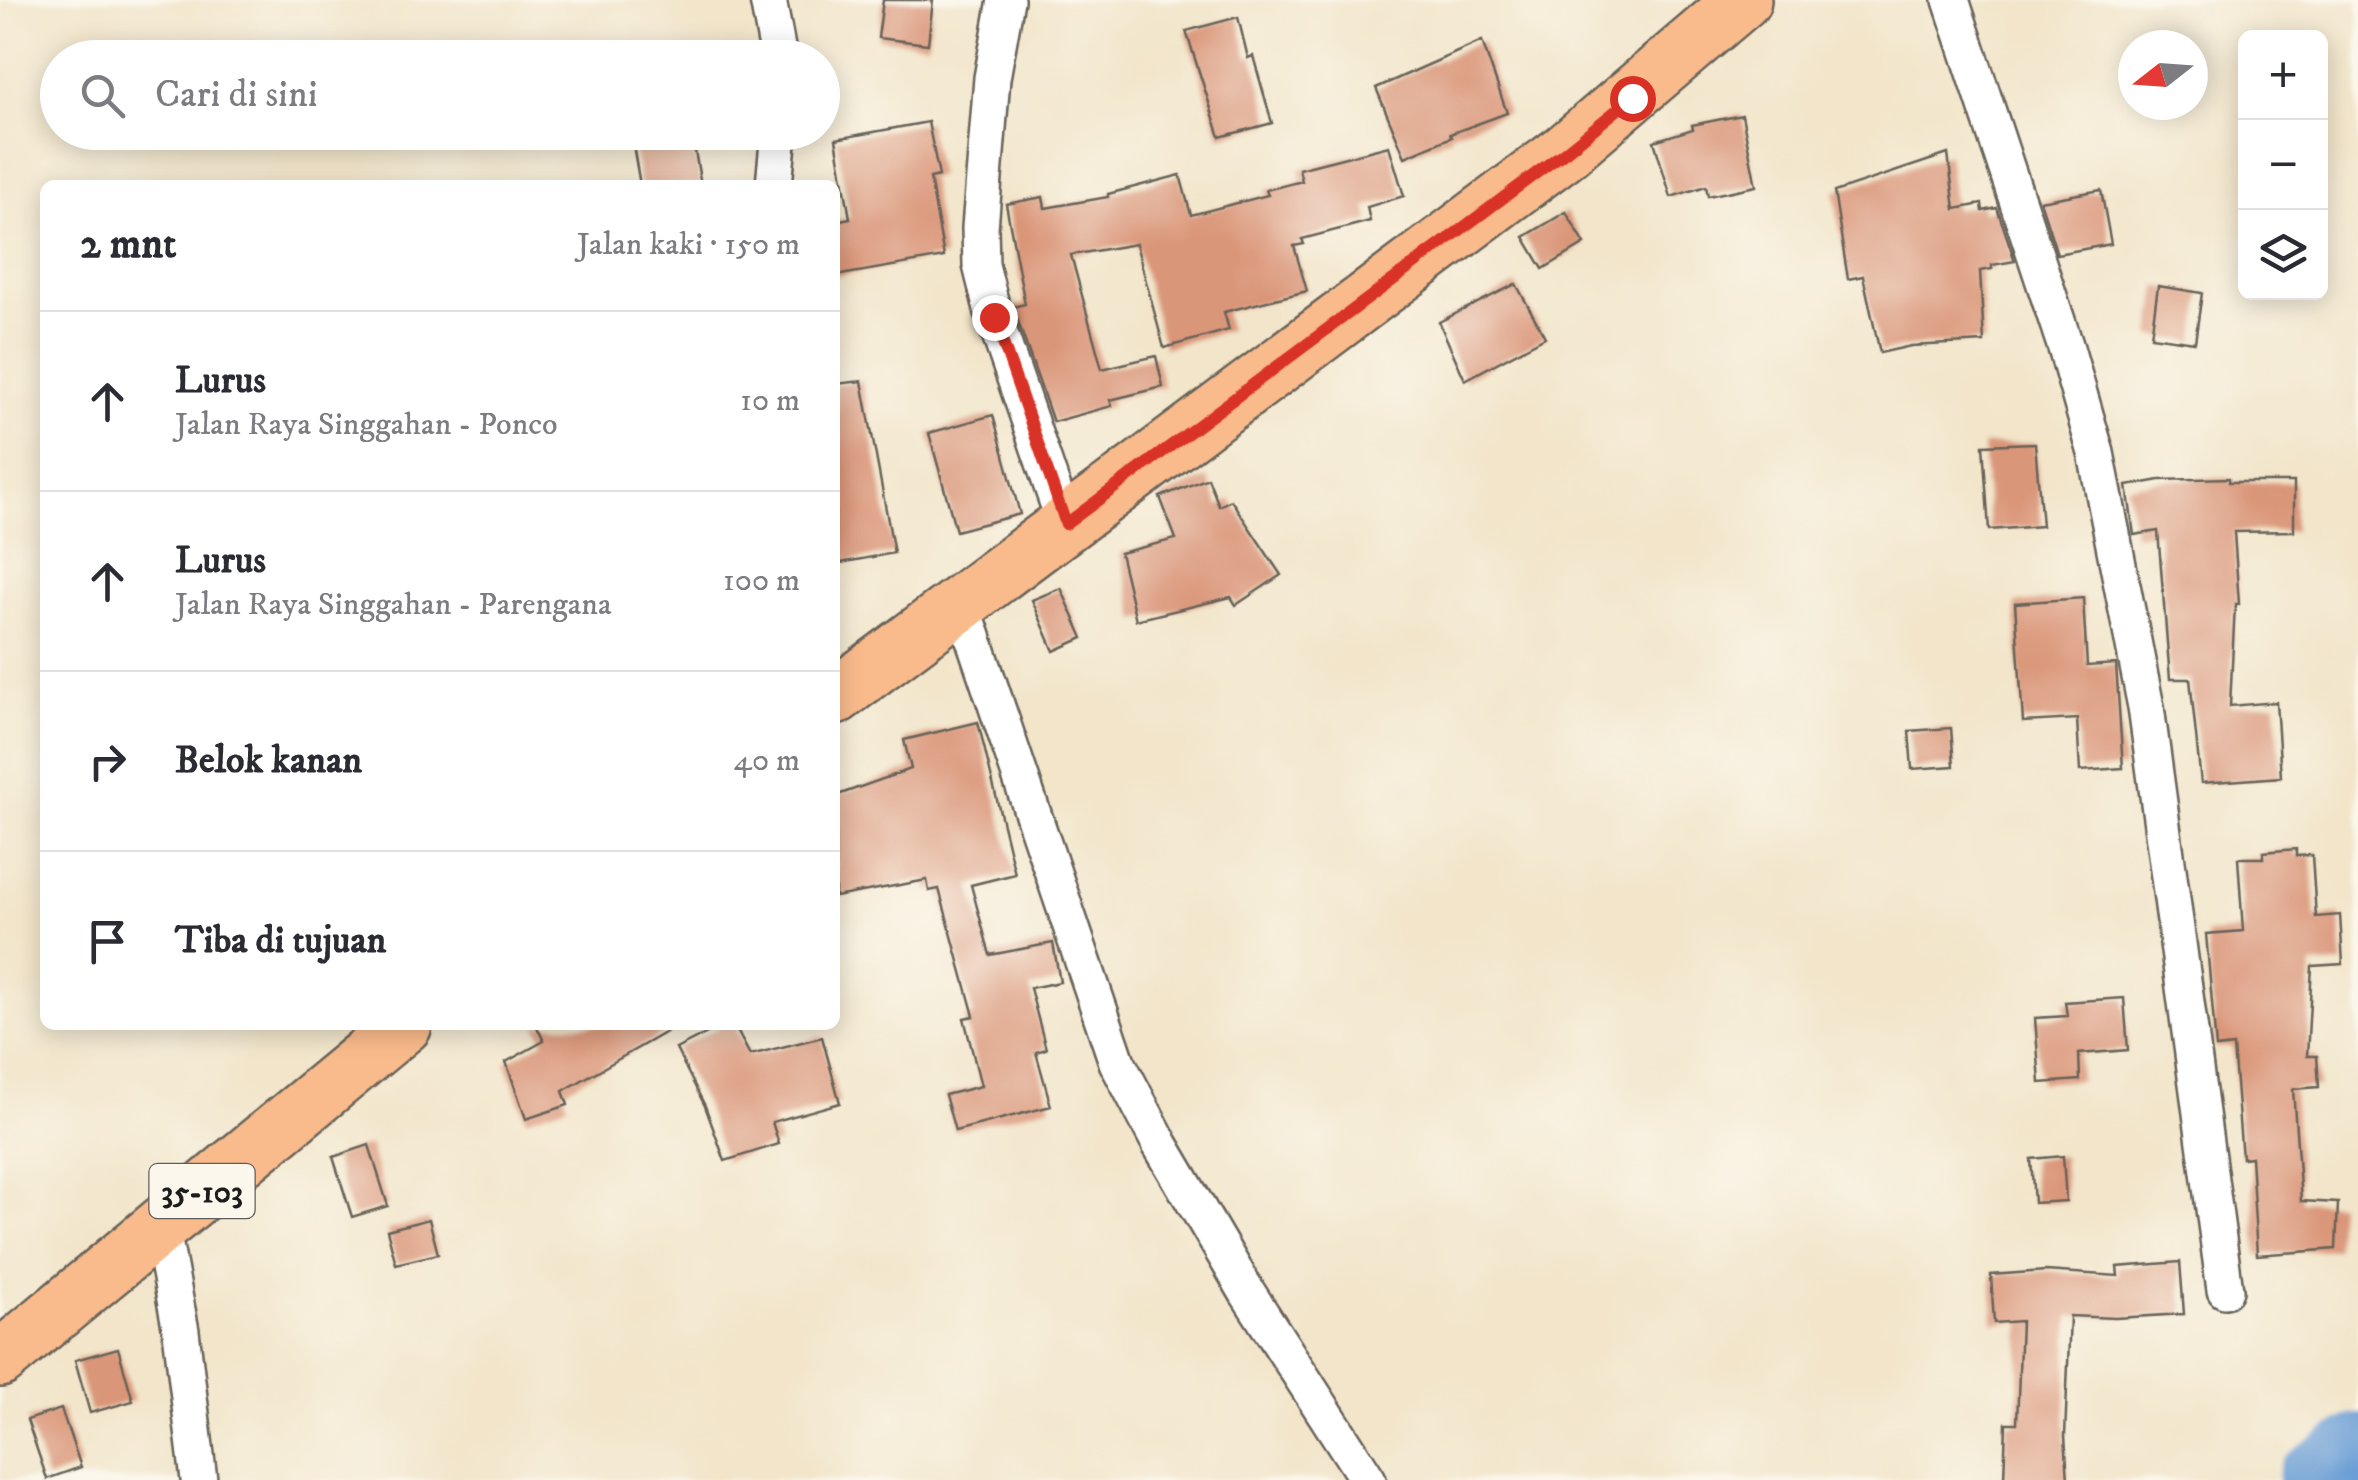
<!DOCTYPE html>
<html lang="id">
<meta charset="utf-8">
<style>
body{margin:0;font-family:"IM FELL DW Pica",serif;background:#f7f7f7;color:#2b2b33}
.controls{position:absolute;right:30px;top:30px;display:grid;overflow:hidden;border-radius:15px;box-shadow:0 5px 25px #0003}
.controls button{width:90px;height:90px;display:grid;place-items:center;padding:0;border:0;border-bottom:2px solid #e1e1e2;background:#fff;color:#2b2b33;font:50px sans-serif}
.compass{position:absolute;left:2118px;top:30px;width:90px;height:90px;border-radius:50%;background:#fff;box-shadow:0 5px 25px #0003;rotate:253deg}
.stop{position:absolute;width:30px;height:30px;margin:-22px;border:8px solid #d93025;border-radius:50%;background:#fff}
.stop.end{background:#d93025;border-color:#fff;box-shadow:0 2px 10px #0008}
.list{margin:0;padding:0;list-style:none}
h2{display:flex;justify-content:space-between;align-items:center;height:130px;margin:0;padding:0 40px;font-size:42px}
h2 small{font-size:32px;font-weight:400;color:#7c7c81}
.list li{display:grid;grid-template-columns:65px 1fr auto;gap:30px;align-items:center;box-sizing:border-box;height:180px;padding:0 40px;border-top:2px solid #e1e1e2}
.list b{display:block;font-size:38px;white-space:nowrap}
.list p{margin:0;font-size:32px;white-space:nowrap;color:#7c7c81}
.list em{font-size:32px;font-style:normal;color:#7c7c81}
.icon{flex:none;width:55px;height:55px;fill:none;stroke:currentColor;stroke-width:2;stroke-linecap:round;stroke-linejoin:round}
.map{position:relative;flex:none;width:2358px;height:1480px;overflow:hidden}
.search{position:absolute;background:#fff;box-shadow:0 5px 25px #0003;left:40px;top:40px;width:800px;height:110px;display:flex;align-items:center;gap:25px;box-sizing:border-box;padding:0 35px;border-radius:55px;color:#7c7c81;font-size:38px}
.panel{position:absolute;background:#fff;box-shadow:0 5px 25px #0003;left:40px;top:180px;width:800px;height:850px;border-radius:15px}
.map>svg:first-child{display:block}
</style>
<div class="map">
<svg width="2358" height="1480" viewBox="0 0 2358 1480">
<rect width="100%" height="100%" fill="#fbf7ec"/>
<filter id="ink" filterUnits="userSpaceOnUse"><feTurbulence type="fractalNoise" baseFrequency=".01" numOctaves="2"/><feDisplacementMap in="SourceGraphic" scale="20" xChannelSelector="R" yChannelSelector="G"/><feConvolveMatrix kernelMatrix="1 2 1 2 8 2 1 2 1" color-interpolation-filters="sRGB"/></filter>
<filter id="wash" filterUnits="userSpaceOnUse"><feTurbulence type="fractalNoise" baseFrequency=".0048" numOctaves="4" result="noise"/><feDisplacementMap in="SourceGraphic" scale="40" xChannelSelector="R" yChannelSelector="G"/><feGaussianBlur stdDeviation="2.25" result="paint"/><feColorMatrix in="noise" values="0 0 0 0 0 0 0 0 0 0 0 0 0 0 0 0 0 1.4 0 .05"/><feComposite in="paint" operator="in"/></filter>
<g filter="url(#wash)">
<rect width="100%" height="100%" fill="#f2e5ca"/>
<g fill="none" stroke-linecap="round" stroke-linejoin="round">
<polyline stroke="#6a9ed6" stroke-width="72" points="2314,1480 2358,1450"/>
</g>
<g id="blocks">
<g fill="#da9679">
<polygon points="883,0 933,0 928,44 878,38"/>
<polygon points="1238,17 1248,58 1253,56 1272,123 1220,137 1186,31"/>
<polygon points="1482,41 1507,113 1450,134 1452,137 1405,157 1376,88"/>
<polygon points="1742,115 1756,186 1708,196 1706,186 1671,197 1654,141 1693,129 1692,125"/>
<polygon points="928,122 939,176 930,178 944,257 835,276 835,221 850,218 836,139"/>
<polygon points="692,134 701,185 640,185 633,145"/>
<polygon points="1389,146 1404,196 1367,207 1370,221 1302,239 1304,244 1294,246 1307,291 1224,312 1229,330 1164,348 1136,244 1071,255 1102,369 1156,356 1163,387 1110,400 1112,406 1053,422 1013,307 1025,304 1006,204 1043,197 1045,208 1108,197 1108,194 1180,175 1191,215 1268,195 1266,190 1302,181 1299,169"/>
<polygon points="1948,154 1955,209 1982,204 1983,211 1997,208 2015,261 1992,265 1992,269 1980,271 1984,342 1911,346 1880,353 1863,276 1848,279 1834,192"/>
<polygon points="2101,190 2111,244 2057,254 2040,201"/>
<polygon points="1566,212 1585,244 1543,269 1524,237"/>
<polygon points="1516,284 1545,337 1465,380 1439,322"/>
<polygon points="2158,286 2202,293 2195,342 2151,336"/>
<polygon points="862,381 894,553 835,564 835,384"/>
<polygon points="993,415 1020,514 956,531 929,433"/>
<polygon points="2035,443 2042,526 1989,530 1983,445"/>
<polygon points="1208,478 1219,506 1231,500 1281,575 1236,605 1231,597 1136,620 1120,553 1176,539 1160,497"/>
<polygon points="2229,478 2229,482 2294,482 2294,531 2234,532 2239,604 2235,604 2230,706 2276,702 2281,777 2201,783 2190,679 2170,679 2158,531 2134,535 2127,486 2160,480"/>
<polygon points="1061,588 1083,638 1054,651 1032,600"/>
<polygon points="2083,598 2087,666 2116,664 2123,768 2080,771 2077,719 2023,722 2015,603"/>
<polygon points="978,722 1015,874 971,885 990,955 1053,943 1060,982 1030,988 1046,1049 1036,1052 1051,1106 955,1131 945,1095 981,1086 964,1018 974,1016 939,889 929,891 927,880 835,897 835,796 911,769 904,740"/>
<polygon points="1951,728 1954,766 1912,769 1909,731"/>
<polygon points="2296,849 2296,856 2312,855 2316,917 2340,915 2343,964 2312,966 2307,1056 2317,1056 2319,1087 2293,1089 2301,1201 2338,1203 2336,1249 2257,1255 2251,1157 2242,1158 2233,1046 2216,1048 2206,934 2243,931 2238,858 2263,858 2263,852"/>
<polygon points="2124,998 2128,1050 2079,1054 2080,1080 2040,1083 2035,1018 2067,1016 2065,1002"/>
<polygon points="536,1025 678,1025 563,1091 568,1105 526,1119 506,1062 544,1041"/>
<polygon points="723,1025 734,1025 750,1055 822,1037 840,1103 772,1122 779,1144 725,1161 705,1106 676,1049"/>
<polygon points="369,1145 388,1206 352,1217 333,1157"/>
<polygon points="2063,1156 2066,1201 2034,1203 2031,1159"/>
<polygon points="429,1219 438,1254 396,1264 387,1230"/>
<polygon points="2180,1262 2184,1314 2115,1318 2070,1316 2065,1436 2068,1480 2004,1480 2006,1423 2017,1423 2021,1321 1994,1323 1991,1275 2046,1271 2118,1276 2117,1267"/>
<polygon points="118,1348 133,1401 90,1413 75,1360"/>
<polygon points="61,1409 81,1467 47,1479 27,1420"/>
</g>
</g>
</g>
<g filter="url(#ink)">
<use href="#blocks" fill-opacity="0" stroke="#676259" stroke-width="2.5"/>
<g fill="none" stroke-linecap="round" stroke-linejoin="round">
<defs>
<g id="street">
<polyline points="768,0 779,58"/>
<polyline points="1006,0 992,78 980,228 981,265 994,317 1065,524"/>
<polyline points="1951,0 2066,348 2096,453 2146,707 2225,1290"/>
<polyline points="774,185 779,132"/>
<polyline points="962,604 1117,1062 1160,1144 1247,1292 1368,1480"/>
<polyline points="161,1225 181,1331 199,1480"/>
</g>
<g id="primary">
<polyline points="835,697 1566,151 1743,0"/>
<polyline points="0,1359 404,1025"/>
</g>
</defs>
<use href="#street" stroke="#676259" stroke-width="40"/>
<use href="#primary" stroke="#676259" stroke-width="60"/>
<use href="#street" stroke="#fff" stroke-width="35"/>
<use href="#primary" stroke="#fabb8c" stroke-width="55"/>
</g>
</g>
<g fill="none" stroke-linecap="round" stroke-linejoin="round" filter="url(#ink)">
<polyline stroke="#d93025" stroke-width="12" points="994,317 1066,524 1566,151 1632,98"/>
</g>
<g text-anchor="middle" stroke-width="10" stroke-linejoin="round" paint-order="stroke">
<rect fill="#fbf7ec" stroke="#5f5e5a" stroke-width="2.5" x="149.5" y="1164" width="105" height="54" rx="8"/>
<g font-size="32" font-weight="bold" fill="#1c1c1c">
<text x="202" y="1202">35-103</text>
</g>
</g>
</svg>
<div class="controls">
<button>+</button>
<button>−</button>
<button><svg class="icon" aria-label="layers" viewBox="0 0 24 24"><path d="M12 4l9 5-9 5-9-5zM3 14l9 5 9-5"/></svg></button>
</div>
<svg class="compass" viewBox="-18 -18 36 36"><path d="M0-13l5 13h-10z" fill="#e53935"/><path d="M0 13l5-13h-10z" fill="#7c7c81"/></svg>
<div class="stop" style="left:1632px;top:98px"></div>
<div class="stop end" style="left:994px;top:317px"></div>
<div class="search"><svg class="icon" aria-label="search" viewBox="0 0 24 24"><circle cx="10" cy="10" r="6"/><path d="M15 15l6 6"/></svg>Cari di sini</div>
<section class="panel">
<h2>2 mnt<small>Jalan kaki · 150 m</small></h2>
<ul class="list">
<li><svg class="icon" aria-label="ahead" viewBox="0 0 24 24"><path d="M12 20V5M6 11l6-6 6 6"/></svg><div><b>Lurus</b><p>Jalan Raya Singgahan - Ponco</p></div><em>10 m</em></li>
<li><svg class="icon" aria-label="ahead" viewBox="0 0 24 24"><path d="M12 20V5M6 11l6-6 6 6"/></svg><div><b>Lurus</b><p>Jalan Raya Singgahan - Parengana</p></div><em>100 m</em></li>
<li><svg class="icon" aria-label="right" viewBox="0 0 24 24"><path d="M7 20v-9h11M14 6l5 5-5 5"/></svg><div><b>Belok kanan</b></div><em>40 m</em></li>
<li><svg class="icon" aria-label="arrive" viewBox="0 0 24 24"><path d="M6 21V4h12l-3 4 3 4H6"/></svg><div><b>Tiba di tujuan</b></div></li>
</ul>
</section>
</div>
